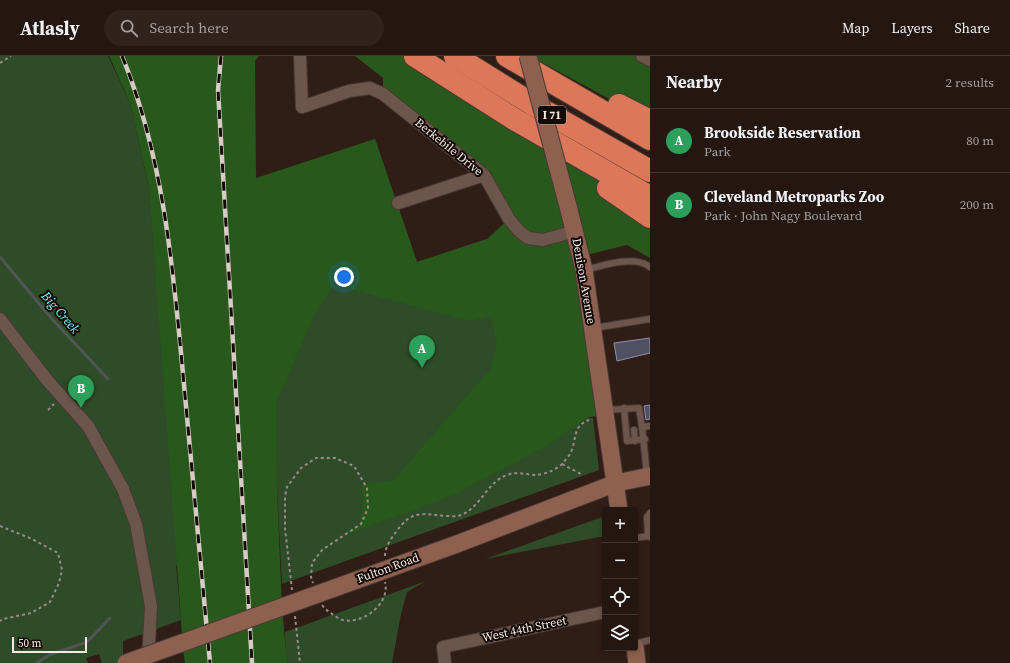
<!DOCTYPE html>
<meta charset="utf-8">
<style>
body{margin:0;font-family:"Source Serif 4",serif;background:#30231e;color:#f1f3f6}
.controls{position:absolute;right:12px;bottom:12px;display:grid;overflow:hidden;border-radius:4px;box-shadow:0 2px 6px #0003}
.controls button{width:36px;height:36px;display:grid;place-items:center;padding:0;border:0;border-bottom:1px solid #413530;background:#241610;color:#f1f3f6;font:20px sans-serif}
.scale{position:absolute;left:12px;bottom:10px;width:75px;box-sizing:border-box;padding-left:4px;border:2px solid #f7eae4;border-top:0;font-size:11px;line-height:14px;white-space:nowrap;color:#f7eae4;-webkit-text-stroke:3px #120a06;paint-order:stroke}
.you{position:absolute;left:344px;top:221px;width:14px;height:14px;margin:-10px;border:3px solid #fff;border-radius:50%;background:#1a73e8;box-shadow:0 0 0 6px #1a73e833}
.badge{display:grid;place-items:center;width:26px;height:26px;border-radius:50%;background:#7c3aed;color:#fff;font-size:13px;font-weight:700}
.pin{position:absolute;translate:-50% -33px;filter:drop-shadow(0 1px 2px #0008)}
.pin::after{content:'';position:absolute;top:21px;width:14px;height:12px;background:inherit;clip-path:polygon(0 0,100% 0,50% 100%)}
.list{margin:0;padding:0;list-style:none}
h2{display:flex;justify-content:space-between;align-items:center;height:52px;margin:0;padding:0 16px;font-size:17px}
h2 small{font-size:13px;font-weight:400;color:#a39f9f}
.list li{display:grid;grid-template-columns:26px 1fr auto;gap:12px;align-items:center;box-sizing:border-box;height:64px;padding:0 16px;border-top:1px solid #413530}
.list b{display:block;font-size:15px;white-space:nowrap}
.list p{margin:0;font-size:13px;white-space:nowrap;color:#a39f9f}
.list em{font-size:13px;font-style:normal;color:#a39f9f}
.icon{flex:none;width:22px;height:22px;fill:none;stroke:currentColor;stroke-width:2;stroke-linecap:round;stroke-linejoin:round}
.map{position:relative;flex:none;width:650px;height:607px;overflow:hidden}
header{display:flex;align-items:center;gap:24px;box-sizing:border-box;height:56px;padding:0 20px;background:#241610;border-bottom:1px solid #413530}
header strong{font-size:19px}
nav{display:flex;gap:22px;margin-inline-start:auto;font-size:14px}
.search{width:280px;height:36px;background:#30231e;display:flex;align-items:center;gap:10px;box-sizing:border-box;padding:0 14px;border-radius:22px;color:#a39f9f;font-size:15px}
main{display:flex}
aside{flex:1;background:#241610}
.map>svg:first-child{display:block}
</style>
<header>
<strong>Atlasly</strong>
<div class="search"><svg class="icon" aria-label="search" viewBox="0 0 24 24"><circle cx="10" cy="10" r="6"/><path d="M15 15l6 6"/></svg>Search here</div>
<nav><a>Map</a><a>Layers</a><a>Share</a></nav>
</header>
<main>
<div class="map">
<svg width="650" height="607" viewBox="0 0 650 607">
<rect width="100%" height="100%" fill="#301d15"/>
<g fill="#2e4c27">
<polygon points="0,0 108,0 130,47 149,132 180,513 176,509 181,564 123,585 123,607 102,607 99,598 86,602 88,607 0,607"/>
<polygon points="375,83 417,206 487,183 586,362 593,362 599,414 282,528 277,433 256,123"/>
<polygon points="605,460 605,480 485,503"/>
<polygon points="426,525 407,536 401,558 392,607 286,607 285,576"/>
</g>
<g fill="#28581b">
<polygon points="109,0 259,0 255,5 256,122 375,83 417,206 487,183 509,163 484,119 383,38 383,22 355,0 415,0 552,92 650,161 650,202 627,189 582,200 605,358 586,362 550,388 455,438 409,456 346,478 361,468 361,457 363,445 361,429 393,425 491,312 497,287 491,260 470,265 335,229 315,256 276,348 277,433 282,551 287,607 185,607 182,587 181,564 149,132 130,47"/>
<polygon points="530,0 642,0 650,4 650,65"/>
</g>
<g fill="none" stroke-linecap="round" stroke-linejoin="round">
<g stroke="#4f5654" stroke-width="3">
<polyline points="0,201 52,263 108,323"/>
<polyline points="37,607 49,599 87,586 110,562"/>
</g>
</g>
<g fill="#4f5064" stroke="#9090a7">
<polygon points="650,282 650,297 617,305 614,287"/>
<polygon points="650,349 650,363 646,364 644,350"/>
</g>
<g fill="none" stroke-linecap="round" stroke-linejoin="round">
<defs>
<g id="service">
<path d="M586 214C604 209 634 199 650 211"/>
<polyline points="594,272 650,263"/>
<polyline points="624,352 627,385 645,383"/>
<polyline points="606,354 639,352 642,371 650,370"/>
<polyline points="642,371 647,419"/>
<polyline points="634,374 635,385"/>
<polyline points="648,480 647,461 650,457"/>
<polyline points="635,482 648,480 650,481"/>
<polyline points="635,588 650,584"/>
</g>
<g id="minor">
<polyline points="300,0 302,51 349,35 370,32 383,38 484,119 509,163 519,175 528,182 543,184 575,175"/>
<polyline points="642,0 650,4"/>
<polyline points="398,147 484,119"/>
<polyline points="0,263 47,324 88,370 123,433 136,468 151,550 148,606"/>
<polyline points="445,607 443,591 605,556"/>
</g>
<g id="secondary">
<polyline points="568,150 584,214 619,454"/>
<polyline points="457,488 616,427 650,420"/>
<polyline points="635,591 637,607"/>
</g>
<g id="motorway">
<polyline points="415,0 514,63 650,141"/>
<polyline points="455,0 532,48 650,115"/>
<polyline points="507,0 650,83"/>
<polyline points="619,49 650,65"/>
<polyline points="608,132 650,161"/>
</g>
</defs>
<use href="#service" stroke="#483934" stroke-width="8"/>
<use href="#minor" stroke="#483934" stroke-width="14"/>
<use href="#secondary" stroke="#483934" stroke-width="19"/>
<use href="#motorway" stroke="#483934" stroke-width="24"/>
<g stroke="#9b8b84" stroke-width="2" stroke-dasharray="3 3" stroke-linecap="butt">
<polyline points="0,7 11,0"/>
<polyline points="48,354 54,348"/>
<polyline points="562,408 581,418"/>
<polyline points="0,470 32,483 58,497 62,514 59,527 50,546 31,557 3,563 0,565"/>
<path d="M385 500C385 491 391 483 396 476 412 453 422 458 446 460 451 460 457 461 461 459 481 451 487 426 507 419 517 415 527 419 537 419 546 418 558 413 564 406 566 403 570 399 571 396 577 383 572 370 589 364"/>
<polyline points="292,534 285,472 285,440 287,431 301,412 316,402 335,402 354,410 367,432 368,452 361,468 322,494 312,507 311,521 313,527"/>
<path d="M322 549C325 553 328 555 332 558 334 559 337 562 340 563 359 571 391 549 385 526"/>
<polyline points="295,560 300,607"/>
</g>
<use href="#service" stroke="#6c564c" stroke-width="6"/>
<use href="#minor" stroke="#6c564c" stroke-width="12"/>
<use href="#secondary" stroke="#8e6050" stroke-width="17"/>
<use href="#motorway" stroke="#dc7859" stroke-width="22"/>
<defs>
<g id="rail">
<path d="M122 0C163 99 173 211 183 318 192 414 201 511 210 607"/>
<polyline points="221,0 218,34 252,607"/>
</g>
</defs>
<use href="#rail" stroke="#d8cac4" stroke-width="4.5"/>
<use href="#rail" stroke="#120a06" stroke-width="3" stroke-dasharray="9" stroke-linecap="butt"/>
<defs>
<g id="secondary-bridge">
<polyline points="528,0 568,150"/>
<polyline points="126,607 457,488"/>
</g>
</defs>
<use href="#secondary-bridge" stroke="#483934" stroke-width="19" stroke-linecap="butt"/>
<use href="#secondary-bridge" stroke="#8e6050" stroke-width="17"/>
</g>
<g text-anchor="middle" stroke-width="4" stroke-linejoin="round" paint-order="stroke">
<rect fill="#120a06" stroke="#b2a7a1" stroke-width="1" x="538" y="50" width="28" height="18" rx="3"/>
<g font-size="11" font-weight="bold" fill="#f7eae4">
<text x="552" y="63">I 71</text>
</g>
<g font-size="12" fill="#f7eae4" stroke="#120a06">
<text transform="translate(449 91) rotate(39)" y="4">Berkebile Drive</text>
<text transform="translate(584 225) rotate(80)" y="4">Denison Avenue</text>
<text transform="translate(388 512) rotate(-20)" y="4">Fulton Road</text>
<text transform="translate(524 573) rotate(-12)" y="4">West 44th Street</text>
</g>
<g font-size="13" font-style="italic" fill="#7af1fb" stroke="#120a06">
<text transform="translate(61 256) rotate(49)" y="5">Big Creek</text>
</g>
</g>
</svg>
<div class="controls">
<button>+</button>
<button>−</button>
<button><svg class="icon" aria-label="locate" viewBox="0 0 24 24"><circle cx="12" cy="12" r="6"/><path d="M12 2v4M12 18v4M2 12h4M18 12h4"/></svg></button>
<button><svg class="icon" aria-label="layers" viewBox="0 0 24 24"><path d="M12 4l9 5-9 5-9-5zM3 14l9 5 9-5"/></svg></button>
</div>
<div class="scale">50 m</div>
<div class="you"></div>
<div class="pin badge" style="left:422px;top:312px;background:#2e9e5b">A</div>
<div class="pin badge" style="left:81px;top:352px;background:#2e9e5b">B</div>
</div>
<aside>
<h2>Nearby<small>2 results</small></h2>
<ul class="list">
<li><span class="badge" style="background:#2e9e5b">A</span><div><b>Brookside Reservation</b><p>Park</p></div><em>80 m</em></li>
<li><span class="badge" style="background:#2e9e5b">B</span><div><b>Cleveland Metroparks Zoo</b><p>Park · John Nagy Boulevard</p></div><em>200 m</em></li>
</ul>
</aside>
</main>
